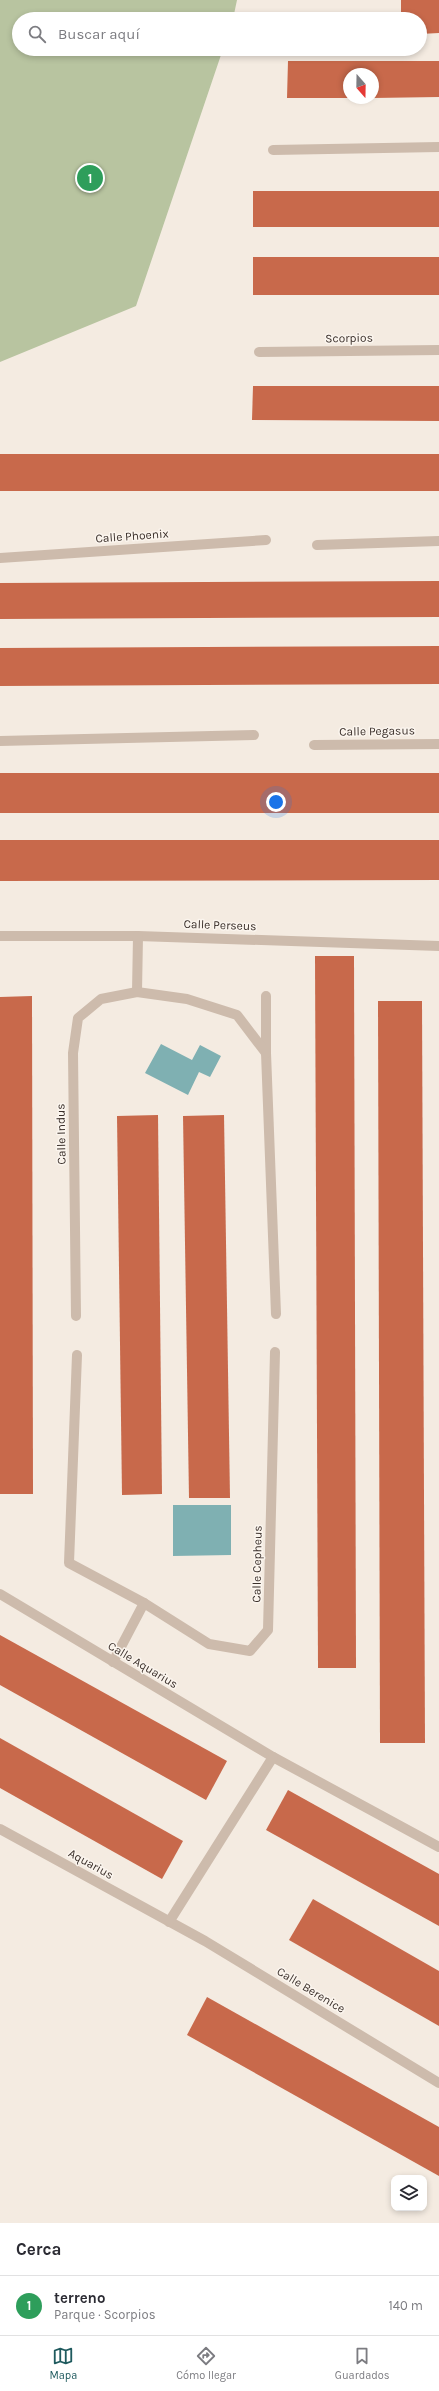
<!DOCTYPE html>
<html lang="es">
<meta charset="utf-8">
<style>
body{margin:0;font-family:Karla,sans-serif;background:#f7f7f7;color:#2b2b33}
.controls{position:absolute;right:12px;bottom:12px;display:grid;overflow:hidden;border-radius:8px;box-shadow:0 2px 6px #0003}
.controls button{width:36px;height:36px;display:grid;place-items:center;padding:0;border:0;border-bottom:1px solid #e1e1e2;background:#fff;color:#2b2b33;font:20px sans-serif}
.compass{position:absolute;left:343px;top:68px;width:36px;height:36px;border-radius:50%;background:#fff;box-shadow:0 2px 6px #0003;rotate:160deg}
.you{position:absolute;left:276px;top:802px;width:14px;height:14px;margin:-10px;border:3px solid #fff;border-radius:50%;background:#1a73e8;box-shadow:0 0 0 6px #1a73e833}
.badge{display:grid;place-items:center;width:26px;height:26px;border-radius:50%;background:#1f5a5e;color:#fff;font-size:13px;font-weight:700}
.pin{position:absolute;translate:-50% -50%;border:2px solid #fff;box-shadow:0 1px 4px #0006}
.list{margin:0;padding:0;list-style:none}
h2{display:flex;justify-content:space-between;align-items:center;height:52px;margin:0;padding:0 16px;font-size:17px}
h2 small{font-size:13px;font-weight:400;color:#7c7c81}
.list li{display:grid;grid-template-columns:26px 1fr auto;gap:12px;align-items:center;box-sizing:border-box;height:60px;padding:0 16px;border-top:1px solid #e1e1e2}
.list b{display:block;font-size:15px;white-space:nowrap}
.list p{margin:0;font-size:13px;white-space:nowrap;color:#7c7c81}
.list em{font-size:13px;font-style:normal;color:#7c7c81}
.icon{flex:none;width:22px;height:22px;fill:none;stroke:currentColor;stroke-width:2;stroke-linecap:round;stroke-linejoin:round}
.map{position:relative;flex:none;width:439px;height:2223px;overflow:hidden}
.search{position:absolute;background:#fff;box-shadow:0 2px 6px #0003;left:12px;right:12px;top:12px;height:44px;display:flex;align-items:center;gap:10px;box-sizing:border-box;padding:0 14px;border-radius:22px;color:#7c7c81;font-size:15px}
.sheet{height:112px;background:#fff}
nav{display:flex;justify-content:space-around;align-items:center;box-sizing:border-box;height:56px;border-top:1px solid #e1e1e2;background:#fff;font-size:11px;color:#7c7c81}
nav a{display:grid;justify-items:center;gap:2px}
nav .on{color:#1f5a5e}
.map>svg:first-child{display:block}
</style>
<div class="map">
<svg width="439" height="2223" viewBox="0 0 439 2223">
<rect width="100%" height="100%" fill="#f4ebe1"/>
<polygon fill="#b8c4a0" points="0,0 237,0 233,19 19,19 19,49 223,49 136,306 0,362"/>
<g fill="#7fb0b2">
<polygon points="161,1044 192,1060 200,1045 221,1056 210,1077 199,1072 188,1095 145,1073"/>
<polygon points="173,1505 231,1505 231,1555 173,1556"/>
</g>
<g fill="#c8694b">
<polygon points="401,0 439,0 439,33 420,34 420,19 401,19"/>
<polygon points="288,61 439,61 439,97 373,98 373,74 349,74 349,98 287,98"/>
<rect x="253" y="191" width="186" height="36"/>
<rect x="253" y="257" width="186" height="38"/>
<polygon points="253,386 439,386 439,421 252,420"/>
<rect x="0" y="454" width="439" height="37"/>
<polygon points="439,581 439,617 0,619 0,583"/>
<polygon points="439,646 439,684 0,686 0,648"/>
<rect x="0" y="773" width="439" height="40"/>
<polygon points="0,840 439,840 439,880 0,881"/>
<polygon points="315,956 354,956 356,1668 318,1668"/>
<polygon points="32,996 33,1494 0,1494 0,997"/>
<polygon points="378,1001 422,1001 425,1743 380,1743"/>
<polygon points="158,1115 162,1494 122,1495 117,1116"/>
<polygon points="224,1115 230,1498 189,1498 183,1116"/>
<polygon points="0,1635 227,1761 206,1800 0,1685"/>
<polygon points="0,1738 183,1841 162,1879 0,1788"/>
<polygon points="288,1790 439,1874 439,1926 266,1830"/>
<polygon points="313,1899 439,1971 439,2026 289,1940"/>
<polygon points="207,1997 439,2127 439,2176 187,2035"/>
</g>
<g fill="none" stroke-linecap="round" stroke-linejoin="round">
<g stroke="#cdbbac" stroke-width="10">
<polyline points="273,150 439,147"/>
<polyline points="259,352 439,350"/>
<polyline points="317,545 439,541"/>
<polyline points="0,558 266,540"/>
<polyline points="0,741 254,735"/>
<polyline points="314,745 439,744"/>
<polyline points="0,936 138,936 439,946"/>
<polyline points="137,992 138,936"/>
<polyline points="266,996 266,1053 276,1314"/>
<polyline points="76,1316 73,1053 78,1018 101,999 137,992 187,999 237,1015 266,1053"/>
<polyline points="77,1355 69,1563 144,1603 209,1644 250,1651 268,1630 275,1352"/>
<polyline points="0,1594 273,1757 439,1847"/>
<polyline points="113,1662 144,1603"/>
<polyline points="0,1829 205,1941 439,2083"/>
<polyline points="169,1922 273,1757"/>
</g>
</g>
<g text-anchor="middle" stroke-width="3" stroke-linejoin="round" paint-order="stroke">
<g font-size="12" fill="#3b302b" stroke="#fbf5ee">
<text transform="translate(349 338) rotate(-1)" y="4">Scorpios</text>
<text transform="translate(132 536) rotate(-4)" y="4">Calle Phoenix</text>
<text transform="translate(377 731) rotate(-1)" y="4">Calle Pegasus</text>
<text transform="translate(220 925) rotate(2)" y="4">Calle Perseus</text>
<text transform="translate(61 1134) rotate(-91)" y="4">Calle Indus</text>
<text transform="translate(257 1564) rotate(-89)" y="4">Calle Cepheus</text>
<text transform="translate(143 1665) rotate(31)" y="4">Calle Aquarius</text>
<text transform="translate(91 1864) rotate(29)" y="4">Aquarius</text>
<text transform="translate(311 1990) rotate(31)" y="4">Calle Berenice</text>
</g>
</g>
</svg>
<div class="controls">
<button><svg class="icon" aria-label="layers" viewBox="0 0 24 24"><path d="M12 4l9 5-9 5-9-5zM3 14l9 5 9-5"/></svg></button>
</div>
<svg class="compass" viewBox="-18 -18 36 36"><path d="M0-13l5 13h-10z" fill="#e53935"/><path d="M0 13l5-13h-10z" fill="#7c7c81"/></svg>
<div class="you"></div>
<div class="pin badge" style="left:90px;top:178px;background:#2e9e5b">1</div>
<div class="search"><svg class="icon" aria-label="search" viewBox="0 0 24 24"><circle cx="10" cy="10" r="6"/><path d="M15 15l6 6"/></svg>Buscar aquí</div>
</div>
<section class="sheet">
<h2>Cerca<small></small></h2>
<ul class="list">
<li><span class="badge" style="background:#2e9e5b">1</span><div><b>terreno</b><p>Parque · Scorpios</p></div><em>140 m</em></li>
</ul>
</section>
<nav>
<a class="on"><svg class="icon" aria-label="map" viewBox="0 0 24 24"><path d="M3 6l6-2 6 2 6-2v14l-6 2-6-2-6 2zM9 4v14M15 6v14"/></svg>Mapa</a>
<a><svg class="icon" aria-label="directions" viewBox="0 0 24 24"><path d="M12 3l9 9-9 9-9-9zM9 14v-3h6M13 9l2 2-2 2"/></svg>Cómo llegar</a>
<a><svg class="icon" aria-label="saved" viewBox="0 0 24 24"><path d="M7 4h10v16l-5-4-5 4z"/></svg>Guardados</a>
</nav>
